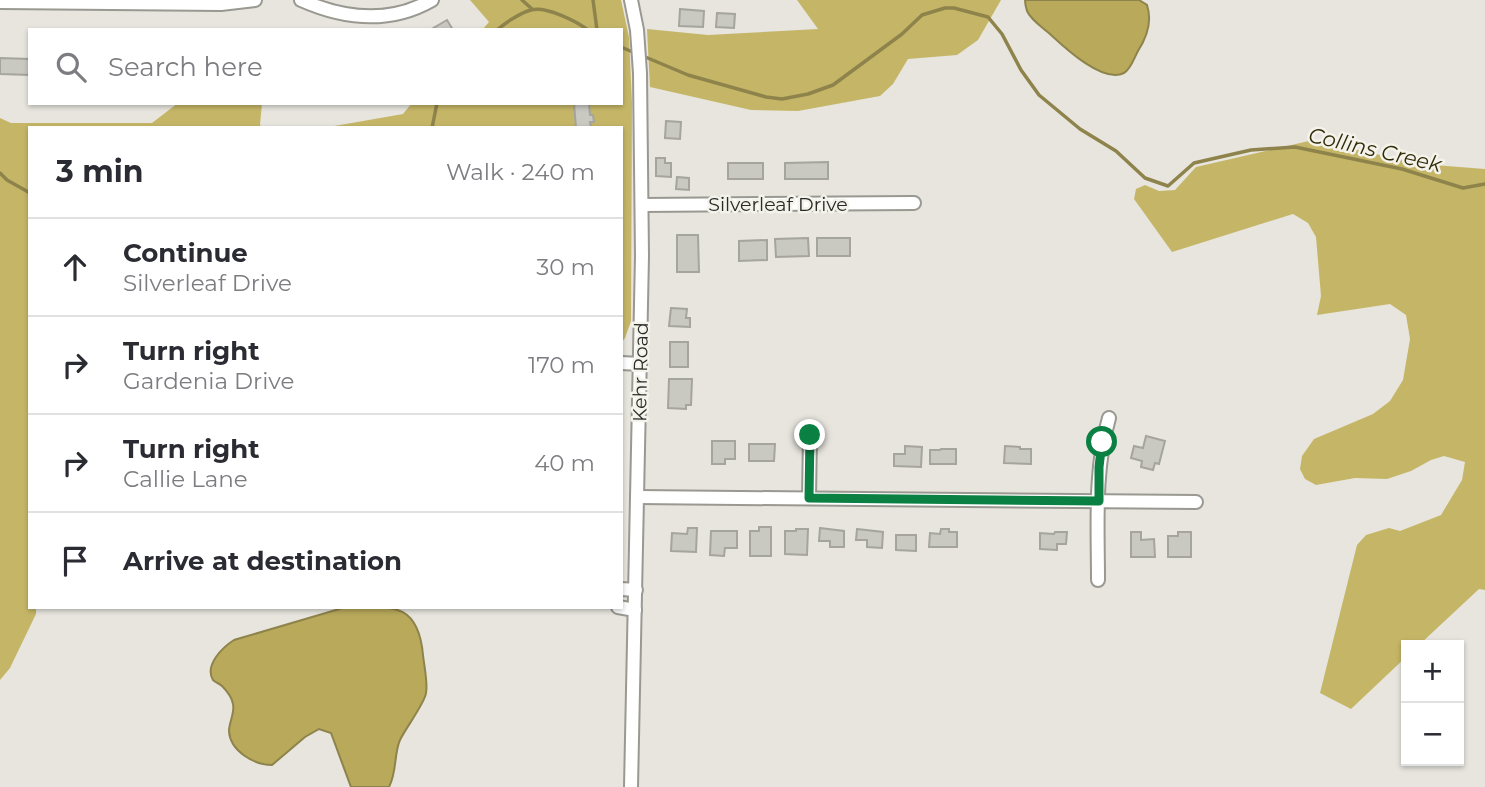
<!DOCTYPE html>
<meta charset="utf-8">
<style>
body{margin:0;font-family:Montserrat,sans-serif;background:#f7f7f7;color:#2b2b33}
.controls{position:absolute;right:21px;bottom:21px;display:grid;overflow:hidden;border-radius:0px;box-shadow:0 2px 5px #0004}
.controls button{width:63px;height:63px;display:grid;place-items:center;padding:0;border:0;border-bottom:2px solid #e1e1e2;background:#fff;color:#2b2b33;font:35px sans-serif}
.stop{position:absolute;width:21px;height:21px;margin:-16px;border:5px solid #0b8043;border-radius:50%;background:#fff}
.stop.end{background:#0b8043;border-color:#fff;box-shadow:0 2px 7px #0008}
.list{margin:0;padding:0;list-style:none}
h2{display:flex;justify-content:space-between;align-items:center;height:91px;margin:0;padding:0 28px;font-size:30px}
h2 small{font-size:23px;font-weight:400;color:#7c7c81}
.list li{display:grid;grid-template-columns:46px 1fr auto;gap:21px;align-items:center;box-sizing:border-box;height:98px;padding:0 28px;border-top:2px solid #e1e1e2}
.list b{display:block;font-size:26px;white-space:nowrap}
.list p{margin:0;font-size:23px;white-space:nowrap;color:#7c7c81}
.list em{font-size:23px;font-style:normal;color:#7c7c81}
.icon{flex:none;width:38px;height:38px;fill:none;stroke:currentColor;stroke-width:2;stroke-linecap:round;stroke-linejoin:round}
.map{position:relative;flex:none;width:1485px;height:787px;overflow:hidden}
.search{position:absolute;background:#fff;box-shadow:0 2px 5px #0004;left:28px;top:28px;width:595px;height:77px;display:flex;align-items:center;gap:18px;box-sizing:border-box;padding:0 24px;border-radius:0px;color:#7c7c81;font-size:26px}
.panel{position:absolute;background:#fff;box-shadow:0 2px 5px #0004;left:28px;top:126px;width:595px;height:483px;border-radius:0px}
.map>svg:first-child{display:block}
</style>
<div class="map">
<svg width="1485" height="787" viewBox="0 0 1485 787">
<rect width="100%" height="100%" fill="#e7e5de"/>
<g fill="#c5b667">
<polygon points="470,0 621,0 629,37 632,103 631,321 625,338 621,343 621,128 323,128 403,114 412,103 621,103 621,30 482,30 489,22"/>
<polygon points="797,0 1001,0 978,40 957,55 908,59 893,84 880,96 798,111 751,110 650,87 647,29 708,35 818,29"/>
<polygon points="178,103 262,103 260,125 262,128 30,128 30,607 36,607 36,614 10,668 0,680 0,118 11,123 152,123"/>
<polygon points="1313,140 1421,164 1485,169 1485,590 1479,589 1419,645 1406,645 1406,657 1351,709 1320,693 1357,545 1366,535 1389,528 1400,531 1441,515 1462,480 1465,462 1444,456 1431,460 1411,471 1387,479 1355,478 1316,485 1305,479 1300,469 1302,456 1314,439 1373,414 1390,401 1403,380 1410,339 1406,315 1390,304 1317,315 1321,296 1316,237 1308,223 1293,214 1172,252 1134,199 1136,189 1145,185 1159,191 1175,190 1196,167"/>
</g>
<g fill="#b8a95b" stroke="#8e834b" stroke-width="2">
<path d="M1025 0H1139L1147 5C1152 20 1147 37 1138 51 1134 58 1131 69 1124 73 1103 84 1064 47 1050 34 1042 27 1031 20 1027 11 1026 8 1025 3 1025 0Z"/>
<path d="M346 607C389 607 418 600 423 655 424 665 428 683 426 693 425 703 405 729 400 740 394 753 397 772 389 787H351L331 733 319 729 305 737 272 765C254 765 230 751 229 731 229 722 235 713 233 704 232 698 226 690 222 686 219 683 216 683 213 680 204 665 223 647 234 640Z"/>
</g>
<g fill="none" stroke-linecap="round" stroke-linejoin="round">
<g stroke="#8e834b" stroke-width="3.5">
<polyline points="522,0 532,9"/>
<polyline points="593,0 597,30"/>
<path d="M497 30C505 23 520 13 531 10 546 6 576 21 588 30"/>
<polyline points="621,47 635,53"/>
<polyline points="643,56 688,75 766,97 782,99 808,94 833,85 902,34 922,15 945,8 954,8 988,17 1002,34 1021,70 1039,95 1080,129 1116,151 1145,178 1168,186 1194,163 1251,150 1295,147 1402,169 1463,188 1485,184"/>
<polyline points="432,128 437,103"/>
<polyline points="0,173 7,180 30,193"/>
</g>
</g>
<g fill="#c9c8c1" stroke="#a5a49d" stroke-width="2">
<polygon points="680,9 704,11 703,27 679,26"/>
<polygon points="717,13 735,14 734,28 716,27"/>
<polygon points="447,20 453,30 430,30"/>
<polygon points="0,58 30,59 30,75 0,74"/>
<polygon points="574,103 589,103 590,115 593,115 594,122 590,122 591,128 576,128"/>
<polygon points="666,121 681,122 680,139 665,138"/>
<polygon points="656,158 665,158 665,163 671,163 671,177 656,176"/>
<polygon points="828,162 828,179 785,179 785,163"/>
<rect x="728" y="163" width="35" height="16"/>
<polygon points="677,177 689,178 689,190 676,189"/>
<polygon points="677,235 698,235 699,272 677,272"/>
<polygon points="808,238 809,256 776,257 775,239"/>
<rect x="817" y="238" width="33" height="18"/>
<polygon points="767,240 767,260 739,261 739,241"/>
<polygon points="671,308 687,309 686,318 690,318 690,327 669,326"/>
<rect x="670" y="342" width="18" height="25"/>
<polygon points="669,379 692,379 691,405 686,405 686,409 668,408"/>
<polygon points="1146,436 1165,441 1159,464 1155,463 1153,470 1141,467 1142,461 1131,458 1134,446 1143,448"/>
<polygon points="712,441 735,441 735,459 725,459 725,464 712,464"/>
<polygon points="749,444 775,444 774,461 749,461"/>
<polygon points="905,446 922,447 921,467 894,466 894,454 905,454"/>
<polygon points="1005,446 1020,447 1020,449 1031,449 1031,464 1004,463"/>
<polygon points="941,449 956,449 956,464 930,464 930,450 940,450"/>
<polygon points="759,527 771,527 771,556 750,556 750,531 759,531"/>
<polygon points="688,528 697,528 696,552 671,551 672,533 687,534"/>
<polygon points="820,528 844,531 844,547 830,547 830,541 819,541"/>
<polygon points="796,529 808,529 807,555 785,554 785,531 796,531"/>
<polygon points="857,529 883,532 882,548 867,547 867,540 856,540"/>
<polygon points="941,529 949,529 949,532 957,532 957,547 929,547 930,533 940,534"/>
<polygon points="711,531 737,531 737,548 725,548 724,556 710,555"/>
<polygon points="1055,532 1067,532 1066,544 1057,544 1057,550 1040,549 1040,533 1054,534"/>
<polygon points="1131,532 1141,532 1141,540 1154,539 1155,557 1131,557"/>
<polygon points="1178,532 1191,532 1191,557 1168,557 1168,536 1178,536"/>
<polygon points="896,535 916,535 916,551 896,550"/>
</g>
<g fill="none" stroke-linecap="round" stroke-linejoin="round">
<defs>
<g id="minor">
<path d="M301 0C344 19 390 24 432 0"/>
<polyline points="0,2 221,4 255,0"/>
<polyline points="642,205 914,203"/>
<polyline points="621,363 640,364"/>
<polyline points="637,497 1196,502"/>
<polyline points="809,498 810,435"/>
<path d="M1098 580C1098 526 1094 470 1109 418"/>
<polyline points="621,589 636,590"/>
<polyline points="618,607 635,610"/>
<polyline points="631,787 642,256 640,73 637,30 631,0"/>
</g>
</defs>
<use href="#minor" stroke="#999891" stroke-width="16"/>
<use href="#minor" stroke="#fff" stroke-width="12"/>
</g>
<g fill="none" stroke-linecap="round" stroke-linejoin="round">
<polyline stroke="#0b8043" stroke-width="9" points="810,435 809,498 1099,501 1099,467 1102,442"/>
</g>
<g text-anchor="middle" stroke-width="5" stroke-linejoin="round" paint-order="stroke">
<g font-size="19" fill="#2b2a27" stroke="#f4f3eb">
<text x="778" y="211">Silverleaf Drive</text>
<text transform="translate(640 372) rotate(-89)" y="7">Kehr Road</text>
</g>
<g font-size="21" font-style="italic" fill="#322b07" stroke="#f4f3eb">
<text transform="translate(1375 150) rotate(13)" y="7">Collins Creek</text>
</g>
</g>
</svg>
<div class="controls">
<button>+</button>
<button>−</button>
</div>
<div class="stop" style="left:1102px;top:442px"></div>
<div class="stop end" style="left:810px;top:435px"></div>
<div class="search"><svg class="icon" aria-label="search" viewBox="0 0 24 24"><circle cx="10" cy="10" r="6"/><path d="M15 15l6 6"/></svg>Search here</div>
<section class="panel">
<h2>3 min<small>Walk · 240 m</small></h2>
<ul class="list">
<li><svg class="icon" aria-label="ahead" viewBox="0 0 24 24"><path d="M12 20V5M6 11l6-6 6 6"/></svg><div><b>Continue</b><p>Silverleaf Drive</p></div><em>30 m</em></li>
<li><svg class="icon" aria-label="right" viewBox="0 0 24 24"><path d="M7 20v-9h11M14 6l5 5-5 5"/></svg><div><b>Turn right</b><p>Gardenia Drive</p></div><em>170 m</em></li>
<li><svg class="icon" aria-label="right" viewBox="0 0 24 24"><path d="M7 20v-9h11M14 6l5 5-5 5"/></svg><div><b>Turn right</b><p>Callie Lane</p></div><em>40 m</em></li>
<li><svg class="icon" aria-label="arrive" viewBox="0 0 24 24"><path d="M6 21V4h12l-3 4 3 4H6"/></svg><div><b>Arrive at destination</b></div></li>
</ul>
</section>
</div>
